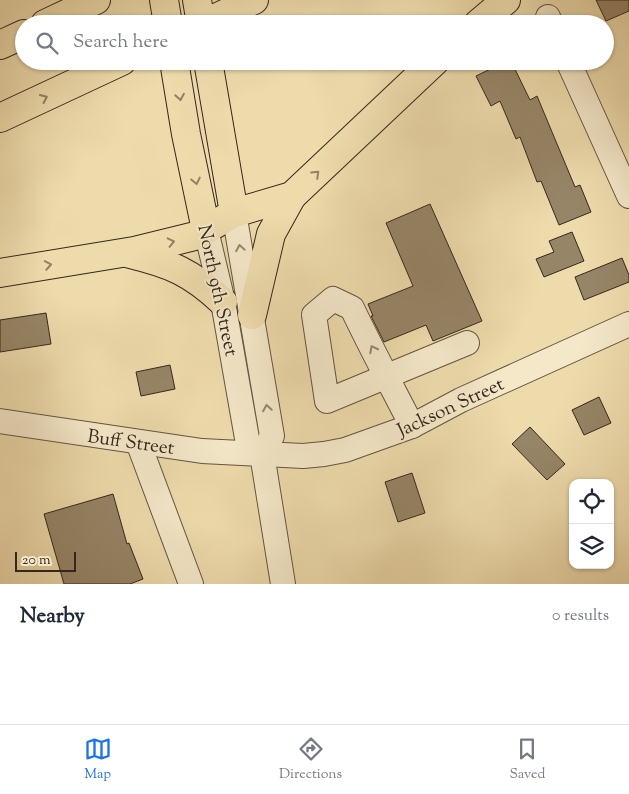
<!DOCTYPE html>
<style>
body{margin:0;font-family:"Sorts Mill Goudy",serif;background:#f6f6f7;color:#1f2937}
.controls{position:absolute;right:15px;bottom:15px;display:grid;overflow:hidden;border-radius:10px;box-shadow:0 1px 4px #0004}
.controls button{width:45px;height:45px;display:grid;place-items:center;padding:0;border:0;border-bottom:1px solid #e0e1e3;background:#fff;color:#1f2937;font:25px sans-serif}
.scale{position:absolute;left:15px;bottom:12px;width:61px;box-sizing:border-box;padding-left:5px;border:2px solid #36271d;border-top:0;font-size:14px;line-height:18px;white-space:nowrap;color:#36271d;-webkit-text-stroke:4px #f4e8c9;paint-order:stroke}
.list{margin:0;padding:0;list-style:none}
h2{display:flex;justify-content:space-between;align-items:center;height:65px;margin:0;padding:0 20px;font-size:21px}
h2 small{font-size:16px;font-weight:400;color:#747a83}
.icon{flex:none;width:28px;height:28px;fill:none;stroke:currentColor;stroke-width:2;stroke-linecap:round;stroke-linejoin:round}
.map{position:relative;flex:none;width:629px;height:584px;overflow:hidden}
.search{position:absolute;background:#fff;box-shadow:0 1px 4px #0004;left:15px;right:15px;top:15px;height:55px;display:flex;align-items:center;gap:12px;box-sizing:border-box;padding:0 18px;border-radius:28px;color:#747a83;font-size:19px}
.sheet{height:140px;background:#fff}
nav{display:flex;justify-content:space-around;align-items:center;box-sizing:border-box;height:70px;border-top:1px solid #e0e1e3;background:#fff;font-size:14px;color:#747a83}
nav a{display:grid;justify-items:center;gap:2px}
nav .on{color:#1a73e8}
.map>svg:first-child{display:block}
</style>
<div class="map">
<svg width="629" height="584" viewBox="0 0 629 584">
<rect width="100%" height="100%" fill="#eedbac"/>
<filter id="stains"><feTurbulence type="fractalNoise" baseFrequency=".004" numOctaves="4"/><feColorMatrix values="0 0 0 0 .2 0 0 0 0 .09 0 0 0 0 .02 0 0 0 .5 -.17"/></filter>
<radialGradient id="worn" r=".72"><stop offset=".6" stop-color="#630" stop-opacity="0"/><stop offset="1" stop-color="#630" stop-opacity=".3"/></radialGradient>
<g fill="#968567" stroke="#36271d">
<polygon points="596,0 629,0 629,11 606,21"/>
<polygon points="507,61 511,61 530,100 537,96 575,187 580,185 591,212 559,225 541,181 537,182 520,137 516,139 500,101 491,106 476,76"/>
<polygon points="430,204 482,321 433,341 426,325 384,342 371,316 373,316 368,304 413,286 386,223"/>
<polygon points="572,232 584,261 544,277 536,259 554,252 549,241"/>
<polygon points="622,258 629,275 629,282 584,300 575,277"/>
<polygon points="46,313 51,344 0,352 0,320"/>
<polygon points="170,365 175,389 141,396 136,372"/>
<polygon points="599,397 611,423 584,435 572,410"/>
<polygon points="530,427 565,464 547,480 512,444"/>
<polygon points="412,473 425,513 398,522 385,482"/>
<polygon points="113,494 127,544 129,543 143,579 130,584 64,584 44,514"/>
</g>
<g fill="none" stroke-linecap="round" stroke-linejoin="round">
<defs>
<g id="minor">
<polyline points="548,17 551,24"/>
<polyline points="568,61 629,196"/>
<polyline points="234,213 272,436 262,454 283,584"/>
<polyline points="206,230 223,302 248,444 262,454"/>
<polyline points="0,421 202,451 303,456 324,454 345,450 412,426 461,400 629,324"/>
<path d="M412 426C392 387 371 348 352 308L333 299 314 315 327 401 467 343"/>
<polyline points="138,442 191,584"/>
</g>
<g id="major">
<polyline points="164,0 168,24"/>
<polyline points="197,0 201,24"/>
<polyline points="174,61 186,134 206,230"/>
<polyline points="208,61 234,213"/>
</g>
<g id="highway">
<polyline points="45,24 96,0"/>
<polyline points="203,24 254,0"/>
<polyline points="478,24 506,0"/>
<polyline points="0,45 24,34"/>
<polyline points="0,118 122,61"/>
<path d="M130 254C171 264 191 272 223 302"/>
<polyline points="0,273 134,251 195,236 234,213 292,196 435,61"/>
<polyline points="252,315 271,234 292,196"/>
</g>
</defs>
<use href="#minor" stroke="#645441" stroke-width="26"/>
<use href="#major" stroke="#36271d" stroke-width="30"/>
<use href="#highway" stroke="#36271d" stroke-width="30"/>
<use href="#minor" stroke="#f4e8c9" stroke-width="24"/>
<use href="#major" stroke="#eedbac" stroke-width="28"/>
<use href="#highway" stroke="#eedbac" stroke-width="28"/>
</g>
<defs><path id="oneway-chevron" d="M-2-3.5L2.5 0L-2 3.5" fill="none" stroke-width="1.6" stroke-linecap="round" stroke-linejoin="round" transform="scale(1.25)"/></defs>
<g stroke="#928164">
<use href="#oneway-chevron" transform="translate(180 97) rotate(81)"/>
<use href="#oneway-chevron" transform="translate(44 98) rotate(-25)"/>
<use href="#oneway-chevron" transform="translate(316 174) rotate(-44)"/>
<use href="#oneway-chevron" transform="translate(196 181) rotate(78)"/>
<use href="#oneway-chevron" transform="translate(171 242) rotate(-13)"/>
<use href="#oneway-chevron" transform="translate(48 265) rotate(-10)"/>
</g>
<g stroke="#958873">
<use href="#oneway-chevron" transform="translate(240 248) rotate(-100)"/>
<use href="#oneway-chevron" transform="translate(373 349) rotate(-117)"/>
<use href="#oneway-chevron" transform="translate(267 408) rotate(-99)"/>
</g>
<g text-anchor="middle" stroke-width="4" stroke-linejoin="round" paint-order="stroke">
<g font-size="19" fill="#36271d" stroke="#f4e8c9">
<text transform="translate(219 290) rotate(78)" y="7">North 9th Street</text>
<text transform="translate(450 406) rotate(-25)" y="7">Jackson Street</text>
<text transform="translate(131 441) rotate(8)" y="7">Buff Street</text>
</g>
</g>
<rect width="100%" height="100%" filter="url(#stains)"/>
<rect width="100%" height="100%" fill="url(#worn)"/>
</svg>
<div class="controls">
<button><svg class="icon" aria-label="locate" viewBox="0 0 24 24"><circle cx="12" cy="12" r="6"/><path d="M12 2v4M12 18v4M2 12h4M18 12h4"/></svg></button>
<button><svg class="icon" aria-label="layers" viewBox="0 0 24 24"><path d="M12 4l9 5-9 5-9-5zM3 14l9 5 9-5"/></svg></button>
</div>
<div class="scale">20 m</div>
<div class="search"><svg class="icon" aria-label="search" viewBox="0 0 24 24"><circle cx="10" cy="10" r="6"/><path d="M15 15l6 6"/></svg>Search here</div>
</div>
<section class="sheet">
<h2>Nearby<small>0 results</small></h2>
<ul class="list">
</ul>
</section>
<nav>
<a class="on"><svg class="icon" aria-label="map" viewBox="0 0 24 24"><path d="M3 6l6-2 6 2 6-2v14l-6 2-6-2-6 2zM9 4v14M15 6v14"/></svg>Map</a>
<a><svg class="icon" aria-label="directions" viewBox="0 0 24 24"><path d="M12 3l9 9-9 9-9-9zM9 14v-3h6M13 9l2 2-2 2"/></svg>Directions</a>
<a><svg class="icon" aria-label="saved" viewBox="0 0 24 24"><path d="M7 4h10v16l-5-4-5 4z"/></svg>Saved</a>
</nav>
